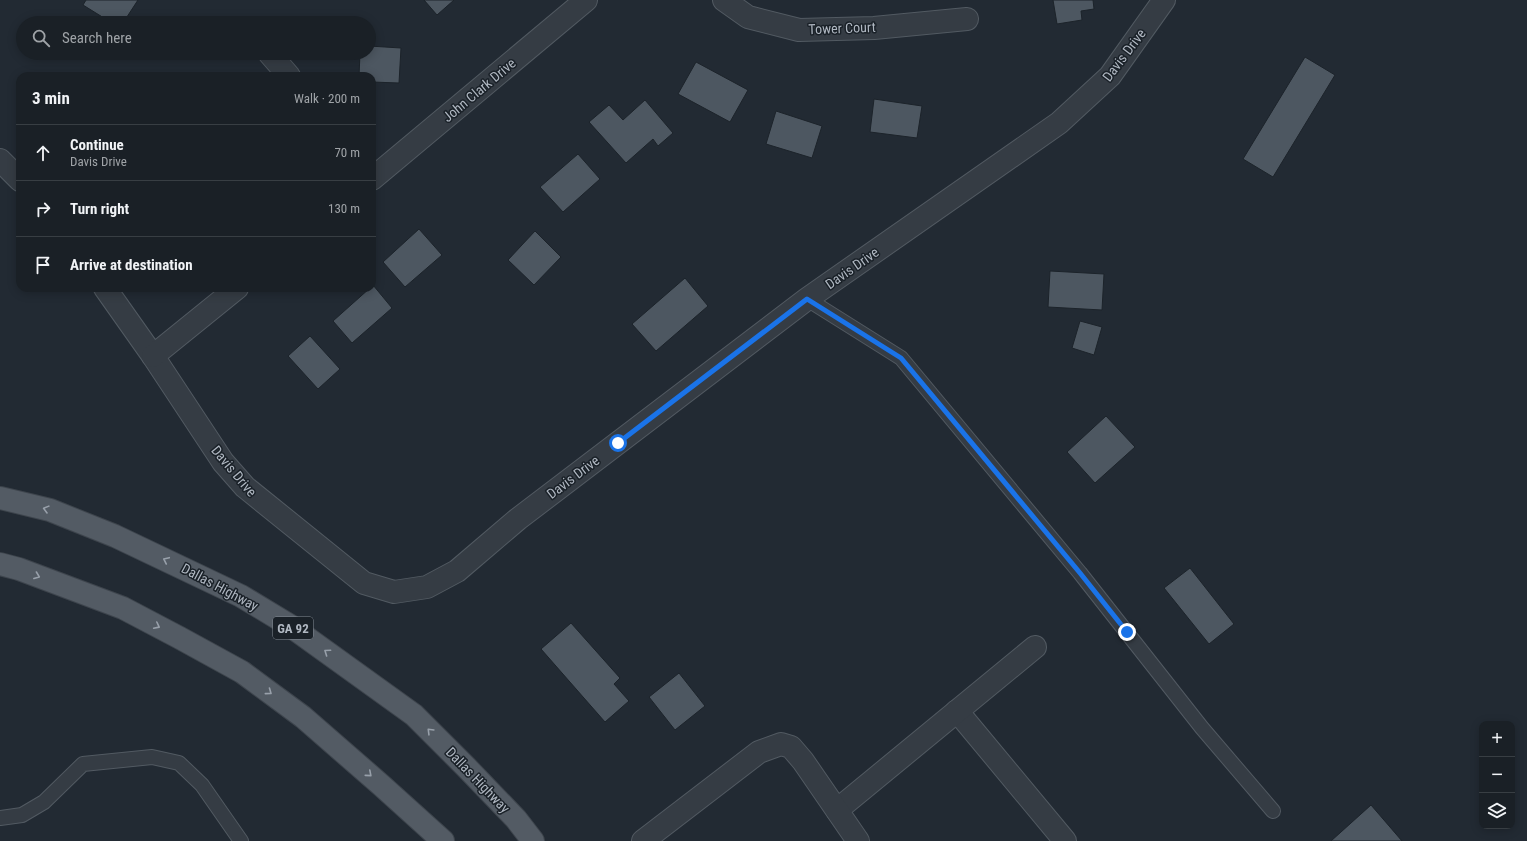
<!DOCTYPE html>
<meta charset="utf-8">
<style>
body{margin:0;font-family:"Roboto Condensed",sans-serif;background:#23282e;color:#f1f3f6}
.controls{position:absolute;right:12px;bottom:12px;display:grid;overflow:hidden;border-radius:8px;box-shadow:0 2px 10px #0003}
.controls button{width:36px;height:36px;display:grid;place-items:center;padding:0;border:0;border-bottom:1px solid #383e43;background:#1a2026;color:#f1f3f6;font:20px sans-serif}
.stop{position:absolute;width:12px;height:12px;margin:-9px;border:3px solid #1a73e8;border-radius:50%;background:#fff}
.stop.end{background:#1a73e8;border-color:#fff;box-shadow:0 1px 4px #0008}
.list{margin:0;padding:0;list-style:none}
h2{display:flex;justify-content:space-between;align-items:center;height:52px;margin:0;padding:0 16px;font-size:17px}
h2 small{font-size:13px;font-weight:400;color:#9fa3a7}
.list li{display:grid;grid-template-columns:26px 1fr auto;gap:12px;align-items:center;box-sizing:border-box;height:56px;padding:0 16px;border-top:1px solid #383e43}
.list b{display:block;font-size:15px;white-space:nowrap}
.list p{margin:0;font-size:13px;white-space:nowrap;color:#9fa3a7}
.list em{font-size:13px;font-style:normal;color:#9fa3a7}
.icon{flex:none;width:22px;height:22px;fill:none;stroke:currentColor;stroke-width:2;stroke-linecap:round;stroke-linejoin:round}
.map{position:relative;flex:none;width:1527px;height:841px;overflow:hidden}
.search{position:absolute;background:#1a2026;box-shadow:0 2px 10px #0003;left:16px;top:16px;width:360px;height:44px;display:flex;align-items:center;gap:10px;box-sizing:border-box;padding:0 14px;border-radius:22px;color:#9fa3a7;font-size:15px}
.panel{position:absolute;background:#1a2026;box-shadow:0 2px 10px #0003;left:16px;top:72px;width:360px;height:220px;border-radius:12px}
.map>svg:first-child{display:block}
</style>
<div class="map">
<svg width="1527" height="841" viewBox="0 0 1527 841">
<rect width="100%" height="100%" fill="#222a33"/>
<g fill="#4d5761" stroke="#1c232a">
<polygon points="86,0 138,0 123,23 112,23 83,5"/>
<polygon points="424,0 454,0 437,15"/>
<polygon points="1053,0 1093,0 1094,9 1081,11 1082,20 1057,24"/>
<polygon points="369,46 401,48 399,83 372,82 372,76 359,76 360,53 369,53"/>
<polygon points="1305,57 1335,75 1273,177 1243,159"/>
<polygon points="696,62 748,90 730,122 678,94"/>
<polygon points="874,99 922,106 917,138 870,132"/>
<polygon points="645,100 673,133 658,146 653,139 626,163 589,122 609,105 623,120"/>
<polygon points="776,111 822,126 812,158 766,144"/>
<polygon points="578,154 600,179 563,212 540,187"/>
<polygon points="419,229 442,255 405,287 383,262"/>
<polygon points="535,231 561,257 534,285 508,260"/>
<polygon points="1050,271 1104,274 1102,310 1048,307"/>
<polygon points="685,278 708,306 656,351 632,324"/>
<polygon points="373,285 392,308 352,343 333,321 370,288 372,288"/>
<polygon points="1080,321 1102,327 1094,355 1072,348"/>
<polygon points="310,336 340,369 318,389 288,356"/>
<polygon points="1106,416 1135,447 1095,483 1067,452"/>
<polygon points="1190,568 1234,624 1209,644 1164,588"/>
<polygon points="571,623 620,678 614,684 629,701 605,722 541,649"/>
<polygon points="679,673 705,706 675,730 649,697"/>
<polygon points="1371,805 1402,841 1331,841"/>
</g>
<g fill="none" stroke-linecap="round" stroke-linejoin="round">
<defs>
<g id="lane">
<polyline points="807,299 901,358 1080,573 1202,728 1273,811"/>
<polyline points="0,818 22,815 44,802 83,764 152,757 179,763 202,785 241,841"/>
</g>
<g id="street">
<polyline points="724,0 748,17 799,30 874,28 967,19"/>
<polyline points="269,53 289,76"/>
<polyline points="0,160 20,180"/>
<polyline points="372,179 586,0"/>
<polyline points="105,288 153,356 223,462 245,487 364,583 394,592 427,587 457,571 518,519 807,299 1059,123 1110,76 1164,0"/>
<polyline points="153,356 237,288"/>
<polyline points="957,711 1065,841"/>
<polyline points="837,810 1035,647"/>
<polyline points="643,841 759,752 781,744 791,747 803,761 858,841"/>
</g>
<g id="primary">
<polyline points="0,498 50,510 115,536 241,596 289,625 414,715 466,767 516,819 533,841"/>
<polyline points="0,564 19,569 123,608 180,638 242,672 303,717 381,785 443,841"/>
</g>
</defs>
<use href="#lane" stroke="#525a62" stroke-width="16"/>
<use href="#street" stroke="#525a62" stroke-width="24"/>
<use href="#primary" stroke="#3e454d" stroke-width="24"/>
<use href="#lane" stroke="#353c44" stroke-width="14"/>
<use href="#street" stroke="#353c44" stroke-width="22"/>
<use href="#primary" stroke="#535b64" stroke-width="22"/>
</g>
<defs><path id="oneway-chevron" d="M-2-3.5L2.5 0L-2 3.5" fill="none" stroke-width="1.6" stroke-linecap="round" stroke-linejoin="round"/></defs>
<g stroke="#98a0aa">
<use href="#oneway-chevron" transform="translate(46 509) rotate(-165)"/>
<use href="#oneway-chevron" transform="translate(166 560) rotate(-155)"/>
<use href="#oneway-chevron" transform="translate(37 576) rotate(21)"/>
<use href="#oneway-chevron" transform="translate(157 626) rotate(27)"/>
<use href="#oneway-chevron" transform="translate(327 652) rotate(-145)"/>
<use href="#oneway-chevron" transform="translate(269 692) rotate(36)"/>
<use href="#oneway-chevron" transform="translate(430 731) rotate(-135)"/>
<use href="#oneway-chevron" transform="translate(369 774) rotate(41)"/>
</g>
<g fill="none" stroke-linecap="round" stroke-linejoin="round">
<polyline stroke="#1a73e8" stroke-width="5" points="618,443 807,299 901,358 1080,573 1127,632"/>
</g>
<g text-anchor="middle" stroke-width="3" stroke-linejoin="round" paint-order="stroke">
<rect fill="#1a2128" stroke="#828a93" stroke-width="1" x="273" y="617" width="40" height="22" rx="3"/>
<g font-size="13" font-weight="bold" fill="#afb7c1">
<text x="293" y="633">GA 92</text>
</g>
<g font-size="14" fill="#afb7c1" stroke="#1a2128">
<text transform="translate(842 28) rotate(-2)" y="5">Tower Court</text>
<text transform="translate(1124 55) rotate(-53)" y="5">Davis Drive</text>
<text transform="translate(479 90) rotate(-40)" y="5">John Clark Drive</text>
<text transform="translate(852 268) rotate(-35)" y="5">Davis Drive</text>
<text transform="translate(234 471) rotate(50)" y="5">Davis Drive</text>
<text transform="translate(573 477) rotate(-37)" y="5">Davis Drive</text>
<text transform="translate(220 587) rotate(28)" y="5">Dallas Highway</text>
<text transform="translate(478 780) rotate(46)" y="5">Dallas Highway</text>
</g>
</g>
</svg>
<div class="controls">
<button>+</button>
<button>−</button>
<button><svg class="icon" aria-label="layers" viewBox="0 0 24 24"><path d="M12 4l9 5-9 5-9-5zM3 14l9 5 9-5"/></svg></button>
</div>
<div class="stop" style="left:618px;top:443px"></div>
<div class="stop end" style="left:1127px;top:632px"></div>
<div class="search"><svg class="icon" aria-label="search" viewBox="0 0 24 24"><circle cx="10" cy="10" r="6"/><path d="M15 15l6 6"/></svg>Search here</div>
<section class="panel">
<h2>3 min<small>Walk · 200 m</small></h2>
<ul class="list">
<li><svg class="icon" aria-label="ahead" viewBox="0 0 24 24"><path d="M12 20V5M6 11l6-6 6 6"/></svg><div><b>Continue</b><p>Davis Drive</p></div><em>70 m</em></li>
<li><svg class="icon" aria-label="right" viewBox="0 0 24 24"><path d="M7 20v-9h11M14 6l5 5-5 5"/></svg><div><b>Turn right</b></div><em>130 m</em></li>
<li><svg class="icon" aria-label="arrive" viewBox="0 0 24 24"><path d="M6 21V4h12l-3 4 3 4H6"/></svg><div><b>Arrive at destination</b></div></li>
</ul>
</section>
</div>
